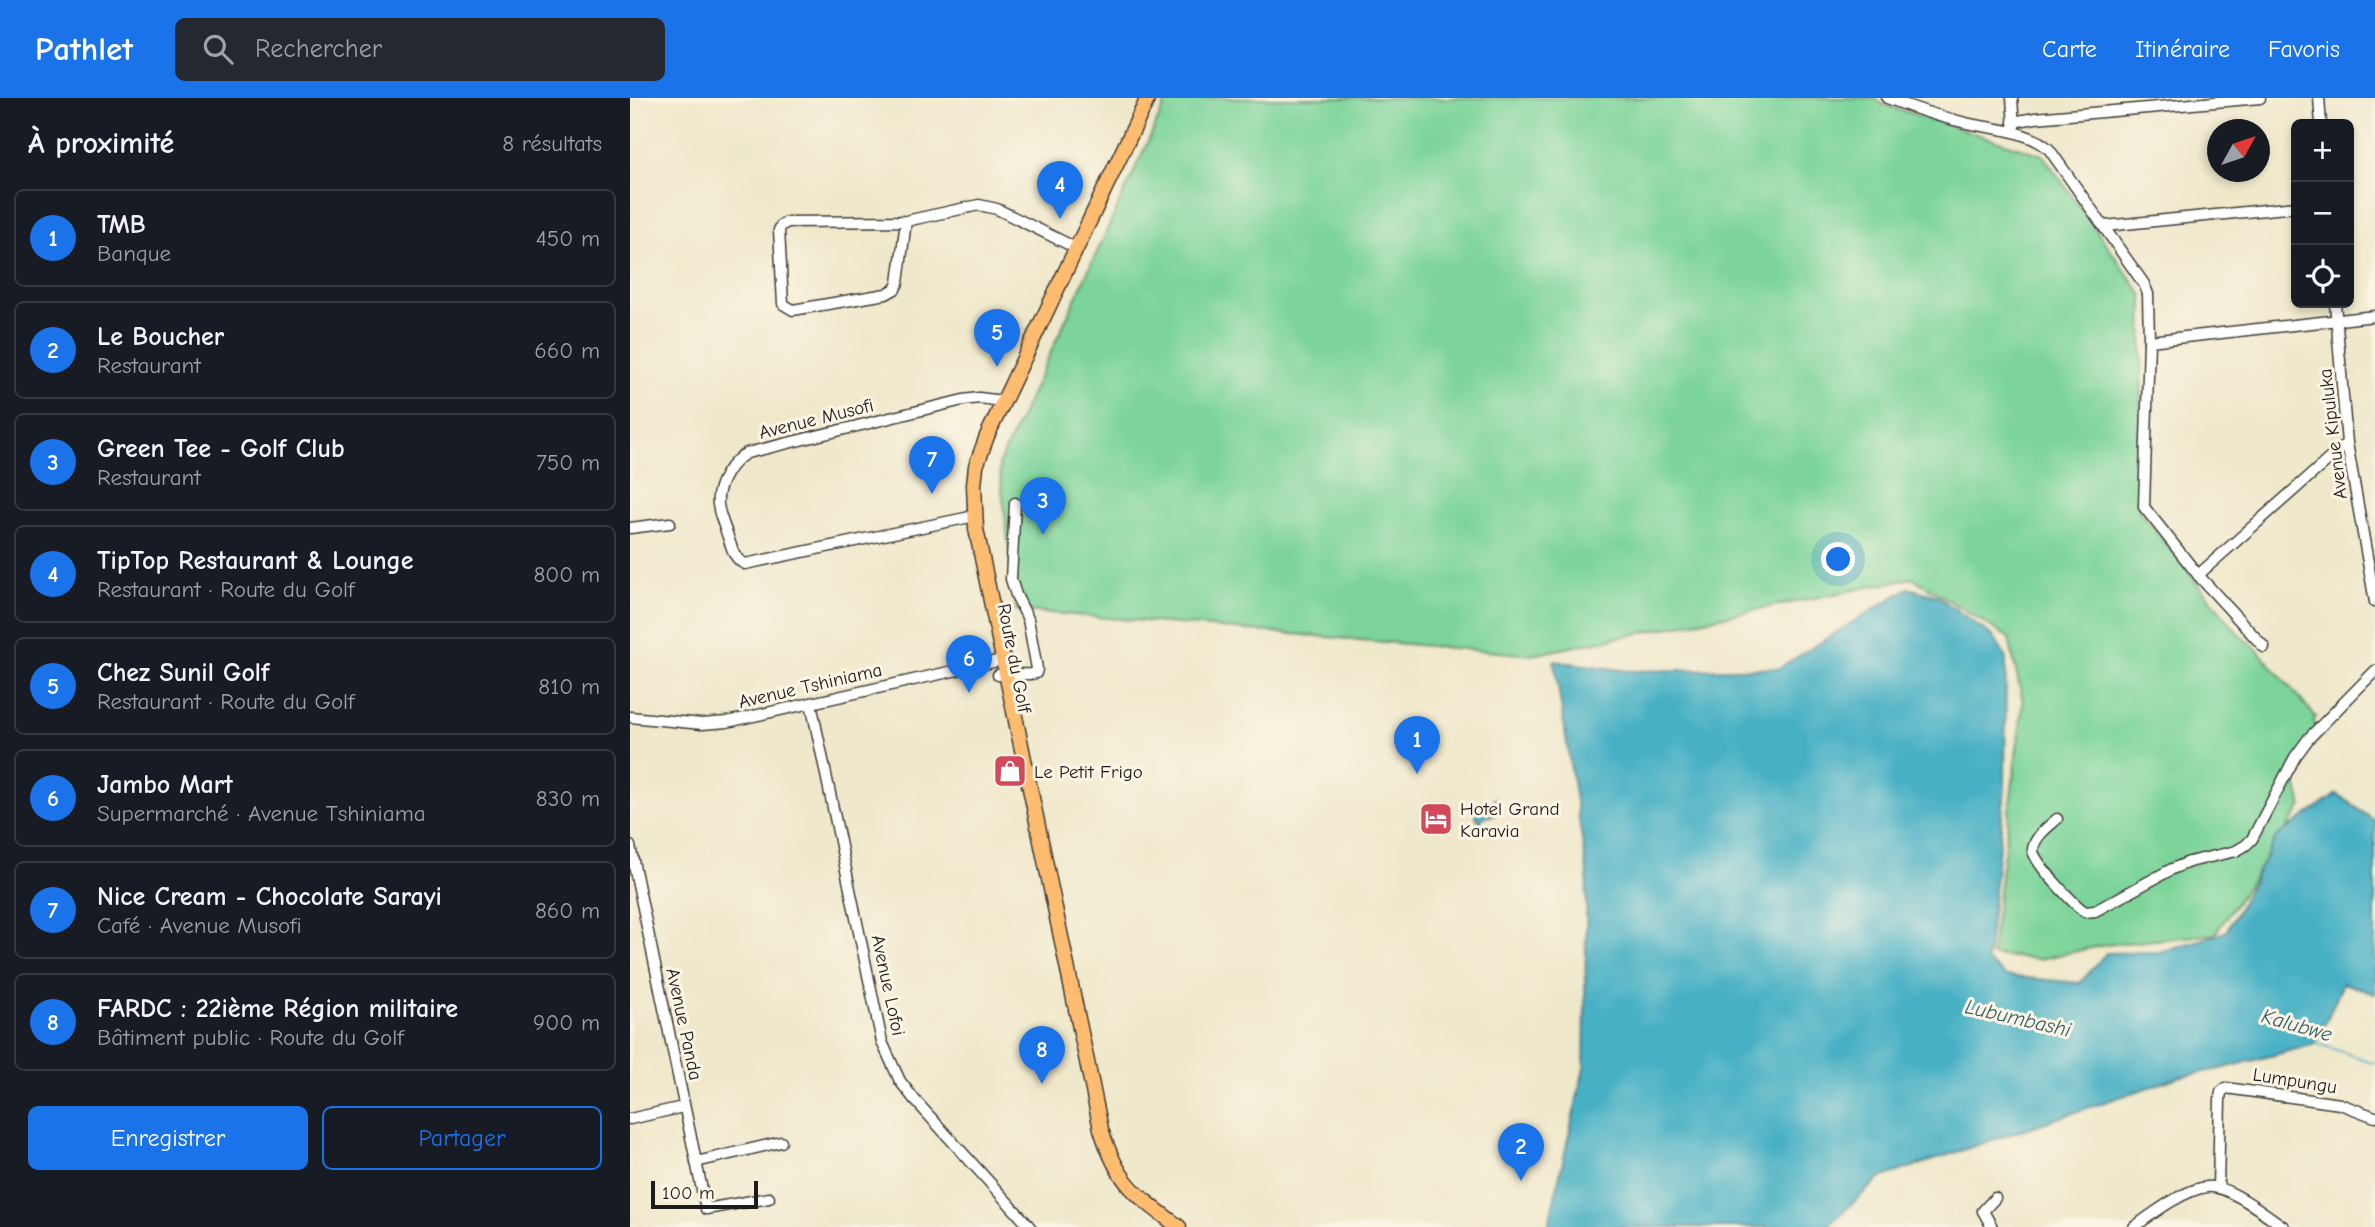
<!DOCTYPE html>
<html lang="fr">
<meta charset="utf-8">
<style>
body{margin:0;font-family:"Comic Neue",sans-serif;background:#242831;color:#f1f3f6}
.controls{position:absolute;right:21px;top:21px;display:grid;overflow:hidden;border-radius:10px;box-shadow:0 4px 10px #0003}
.controls button{width:63px;height:63px;display:grid;place-items:center;padding:0;border:0;border-bottom:2px solid #363941;background:#171b24;color:#f1f3f6;font:35px sans-serif}
.compass{position:absolute;left:1577px;top:21px;width:63px;height:63px;border-radius:50%;background:#171b24;box-shadow:0 4px 10px #0003;rotate:50deg}
.scale{position:absolute;left:21px;bottom:18px;width:107px;box-sizing:border-box;padding-left:7px;border:4px solid #1c1c1c;border-top:0;font-size:19px;line-height:24px;white-space:nowrap;color:#1c1c1c;-webkit-text-stroke:5px #fcf5e5;paint-order:stroke}
.you{position:absolute;left:1209px;top:462px;width:24px;height:24px;margin:-18px;border:5px solid #fff;border-radius:50%;background:#1a73e8;box-shadow:0 0 0 10px #1a73e833}
.badge{display:grid;place-items:center;width:46px;height:46px;border-radius:50%;background:#1a73e8;color:#fff;font-size:23px;font-weight:700}
.pin{position:absolute;translate:-50% -58px;filter:drop-shadow(0 2px 4px #0008)}
.pin::after{content:'';position:absolute;top:37px;width:24px;height:21px;background:inherit;clip-path:polygon(0 0,100% 0,50% 100%)}
.list{margin:0;padding:0;list-style:none}
h2{display:flex;justify-content:space-between;align-items:center;height:91px;margin:0;padding:0 28px;font-size:30px}
h2 small{font-size:23px;font-weight:400;color:#9ea1a6}
.list li{display:grid;grid-template-columns:46px 1fr auto;gap:21px;align-items:center;box-sizing:border-box;height:98px;margin:0 14px 14px;padding:0 14px;border:2px solid #363941;border-radius:10px}
.list b{display:block;font-size:26px;white-space:nowrap}
.list p{margin:0;font-size:23px;white-space:nowrap;color:#9ea1a6}
.list em{font-size:23px;font-style:normal;color:#9ea1a6}
.actions{display:flex;gap:14px;padding:21px 28px}
.actions a{flex:1;padding:16px 0;border:2px solid #1a73e8;border-radius:10px;text-align:center;font-size:24px;color:#1a73e8}
.actions .main{background:#1a73e8;color:#fff}
.icon{flex:none;width:38px;height:38px;fill:none;stroke:currentColor;stroke-width:2;stroke-linecap:round;stroke-linejoin:round}
.map{position:relative;flex:none;width:1745px;height:1129px;overflow:hidden}
header{display:flex;align-items:center;gap:42px;box-sizing:border-box;height:98px;padding:0 35px;background:#1a73e8;color:#fff}
header strong{font-size:33px}
nav{display:flex;gap:38px;margin-inline-start:auto;font-size:24px}
.search{width:490px;height:63px;background:#242831;display:flex;align-items:center;gap:18px;box-sizing:border-box;padding:0 24px;border-radius:10px;color:#9ea1a6;font-size:26px}
main{display:flex}
aside{flex:1;background:#171b24}
.map>svg:first-child{display:block}
</style>
<header>
<strong>Pathlet</strong>
<div class="search"><svg class="icon" aria-label="search" viewBox="0 0 24 24"><circle cx="10" cy="10" r="6"/><path d="M15 15l6 6"/></svg>Rechercher</div>
<nav><a>Carte</a><a>Itinéraire</a><a>Favoris</a></nav>
</header>
<main>
<aside>
<h2>À proximité<small>8 résultats</small></h2>
<ul class="list">
<li><span class="badge">1</span><div><b>TMB</b><p>Banque</p></div><em>450 m</em></li>
<li><span class="badge">2</span><div><b>Le Boucher</b><p>Restaurant</p></div><em>660 m</em></li>
<li><span class="badge">3</span><div><b>Green Tee - Golf Club</b><p>Restaurant</p></div><em>750 m</em></li>
<li><span class="badge">4</span><div><b>TipTop Restaurant &amp; Lounge</b><p>Restaurant · Route du Golf</p></div><em>800 m</em></li>
<li><span class="badge">5</span><div><b>Chez Sunil Golf</b><p>Restaurant · Route du Golf</p></div><em>810 m</em></li>
<li><span class="badge">6</span><div><b>Jambo Mart</b><p>Supermarché · Avenue Tshiniama</p></div><em>830 m</em></li>
<li><span class="badge">7</span><div><b>Nice Cream - Chocolate Sarayi</b><p>Café · Avenue Musofi</p></div><em>860 m</em></li>
<li><span class="badge">8</span><div><b>FARDC : 22ième Région militaire</b><p>Bâtiment public · Route du Golf</p></div><em>900 m</em></li>
</ul>
<div class="actions"><a class="main">Enregistrer</a><a>Partager</a></div>
</aside>
<div class="map">
<svg width="1745" height="1129" viewBox="0 0 1745 1129">
<rect width="100%" height="100%" fill="#fcf5e5"/>
<filter id="ink" filterUnits="userSpaceOnUse"><feTurbulence type="fractalNoise" baseFrequency=".0143" numOctaves="2"/><feDisplacementMap in="SourceGraphic" scale="14" xChannelSelector="R" yChannelSelector="G"/><feConvolveMatrix kernelMatrix="1 2 1 2 8 2 1 2 1" color-interpolation-filters="sRGB"/></filter>
<filter id="wash" filterUnits="userSpaceOnUse"><feTurbulence type="fractalNoise" baseFrequency=".00686" numOctaves="4" result="noise"/><feDisplacementMap in="SourceGraphic" scale="28" xChannelSelector="R" yChannelSelector="G"/><feGaussianBlur stdDeviation="1.57" result="paint"/><feColorMatrix in="noise" values="0 0 0 0 0 0 0 0 0 0 0 0 0 0 0 0 0 1.4 0 .05"/><feComposite in="paint" operator="in"/></filter>
<g filter="url(#wash)">
<rect width="100%" height="100%" fill="#efe8cb"/>
<polygon fill="#7bd49a" stroke="#4c785b" stroke-width="2" points="538,0 1245,0 1252,6 1413,57 1513,198 1509,413 1611,539 1623,547 1686,619 1683,624 1693,636 1674,656 1663,674 1672,708 1585,836 1475,847 1410,861 1361,857 1393,604 1379,540 1283,480 902,557 386,512 369,366"/>
<g fill="#46b0c5" stroke="#316670" stroke-width="2">
<polygon points="1278,490 1307,498 1365,540 1376,561 1375,690 1357,863 1376,878 1450,885 1476,855 1529,854 1596,834 1647,738 1707,696 1745,723 1745,896 1713,885 1686,946 1590,971 1552,978 1250,1080 1197,1129 918,1129 954,970 957,774 924,563 1000,573 1149,570"/>
<path d="M865 700C869 708 870 712 864 718L853 719 850 725 846 719V710L850 706 862 705Z"/>
</g>
<g fill="none" stroke-linecap="round" stroke-linejoin="round">
<polyline stroke="#46b0c5" stroke-width="2" points="1686,945 1745,965"/>
</g>
</g>
<g filter="url(#ink)">
<g fill="none" stroke-linecap="round" stroke-linejoin="round">
<defs>
<g id="minor">
<path d="M1257 0C1283 10 1310 19 1336 25 1362 31 1398 32 1419 51L1514 186 1518 196 1519 243 1514 409 1568 477 1634 549"/>
<polyline points="1382,0 1384,29"/>
<polyline points="1689,0 1691,26"/>
<polyline points="1383,24 1405,20 1630,0"/>
<polyline points="276,123 268,185 265,191 256,196 163,212 153,206 149,132 151,128 157,124 276,123 349,107 367,111 446,150"/>
<polyline points="1475,128 1666,109"/>
<polyline points="1705,205 1717,345 1745,504"/>
<polyline points="1519,243 1745,218"/>
<path d="M345 418 115 466C104 461 102 450 98 439 95 429 89 417 88 406 86 388 101 363 117 355L333 302 349 300 373 303"/>
<polyline points="0,430 40,425"/>
<polyline points="1568,477 1717,345"/>
<polyline points="368,577 401,576 406,575 407,571 398,521 386,497 381,481 385,405"/>
<polyline points="181,605 252,944 270,983 284,1001 400,1129"/>
<polyline points="0,619 72,626 97,624 372,562"/>
<path d="M1427 721C1418 729 1405 738 1403 751 1401 762 1445 807 1455 814L1465 813 1542 771 1559 764 1606 753 1616 747 1622 741 1665 659 1679 640 1745 573"/>
<polyline points="0,748 76,1111 139,1100"/>
<polyline points="0,1021 53,1009"/>
<polyline points="66,1064 151,1044"/>
<polyline points="1588,1090 1590,1001 1591,994 1596,990 1710,1006 1745,1019"/>
<polyline points="1362,1129 1353,1113 1365,1100"/>
<path d="M1504 1129C1522 1116 1555 1091 1577 1089 1597 1086 1637 1117 1654 1129"/>
</g>
<path id="major" d="M518 0 357 338 346 368 344 387 346 431 471 1031C488 1086 505 1096 549 1129"/>
</defs>
<use href="#minor" stroke="#3c3b36" stroke-width="13"/>
<use href="#major" stroke="#3c3b36" stroke-width="17"/>
<use href="#minor" stroke="#fff" stroke-width="10"/>
<use href="#major" stroke="#febc70" stroke-width="14"/>
</g>
</g>
<defs>
<symbol id="shop-square" viewBox="-11 -11 22 22"><rect x="-9" y="-9" width="18" height="18" rx="4" fill="#d1495b" stroke="#fcf5e5"/><path d="M-5-2.5h2.3a2.7 3.5 0 0 1 5.4 0H5L5.5 6h-11ZM-1.5-2.5h3a1.5 2.3 0 0 0-3 0Z" fill="#fff"/></symbol>
<symbol id="hotel-square" viewBox="-11 -11 22 22"><rect x="-9" y="-9" width="18" height="18" rx="4" fill="#d1495b" stroke="#fcf5e5"/><path d="M-6-4.5h1.5V1H6V5H4.5V3h-9V5H-6ZM-4 0a1.8 1.8 0 1 1 3.6 0ZM.5 0V-2.5h3Q6-2.5 6 0Z" fill="#fff"/></symbol>
</defs>
<g fill-rule="evenodd">
<use href="#shop-square" x="361" y="654" width="38" height="38"/>
<use href="#hotel-square" x="787" y="702" width="38" height="38"/>
</g>
<g text-anchor="middle" stroke-width="6" stroke-linejoin="round" paint-order="stroke">
<g font-size="19" fill="#1c1c1c" stroke="#fcf5e5">
<text transform="translate(186 320) rotate(-14)" y="7">Avenue Musofi</text>
<text transform="translate(1702 336) rotate(-97)" y="7">Avenue Kipuluka</text>
<text transform="translate(385 560) rotate(79)" y="7">Route du Golf</text>
<text transform="translate(180 587) rotate(-13)" y="7">Avenue Tshiniama</text>
<text transform="translate(259 887) rotate(78)" y="7">Avenue Lofoi</text>
<text transform="translate(55 926) rotate(78)" y="7">Avenue Panda</text>
<text transform="translate(1665 982) rotate(9)" y="7">Lumpungu</text>
</g>
<g font-size="19" fill="#1c1c1c" stroke="#fcf5e5" text-anchor="start">
<text x="404" y="680">Le Petit Frigo</text>
<text x="830" y="717">Hotel Grand<tspan x="830" dy="22">Karavia</tspan></text>
</g>
<g font-size="21" font-style="italic" fill="#2f5f68" stroke="#fcf5e5">
<text transform="translate(1388 920) rotate(13)" y="7">Lubumbashi</text>
<text transform="translate(1667 927) rotate(16)" y="7">Kalubwe</text>
</g>
</g>
</svg>
<div class="controls">
<button>+</button>
<button>−</button>
<button><svg class="icon" aria-label="locate" viewBox="0 0 24 24"><circle cx="12" cy="12" r="6"/><path d="M12 2v4M12 18v4M2 12h4M18 12h4"/></svg></button>
</div>
<svg class="compass" viewBox="-18 -18 36 36"><path d="M0-13l5 13h-10z" fill="#e53935"/><path d="M0 13l5-13h-10z" fill="#9ea1a6"/></svg>
<div class="scale">100 m</div>
<div class="you"></div>
<div class="pin badge" style="left:787px;top:676px">1</div>
<div class="pin badge" style="left:891px;top:1083px">2</div>
<div class="pin badge" style="left:413px;top:437px">3</div>
<div class="pin badge" style="left:430px;top:121px">4</div>
<div class="pin badge" style="left:367px;top:269px">5</div>
<div class="pin badge" style="left:339px;top:595px">6</div>
<div class="pin badge" style="left:302px;top:396px">7</div>
<div class="pin badge" style="left:412px;top:986px">8</div>
</div>
</main>
